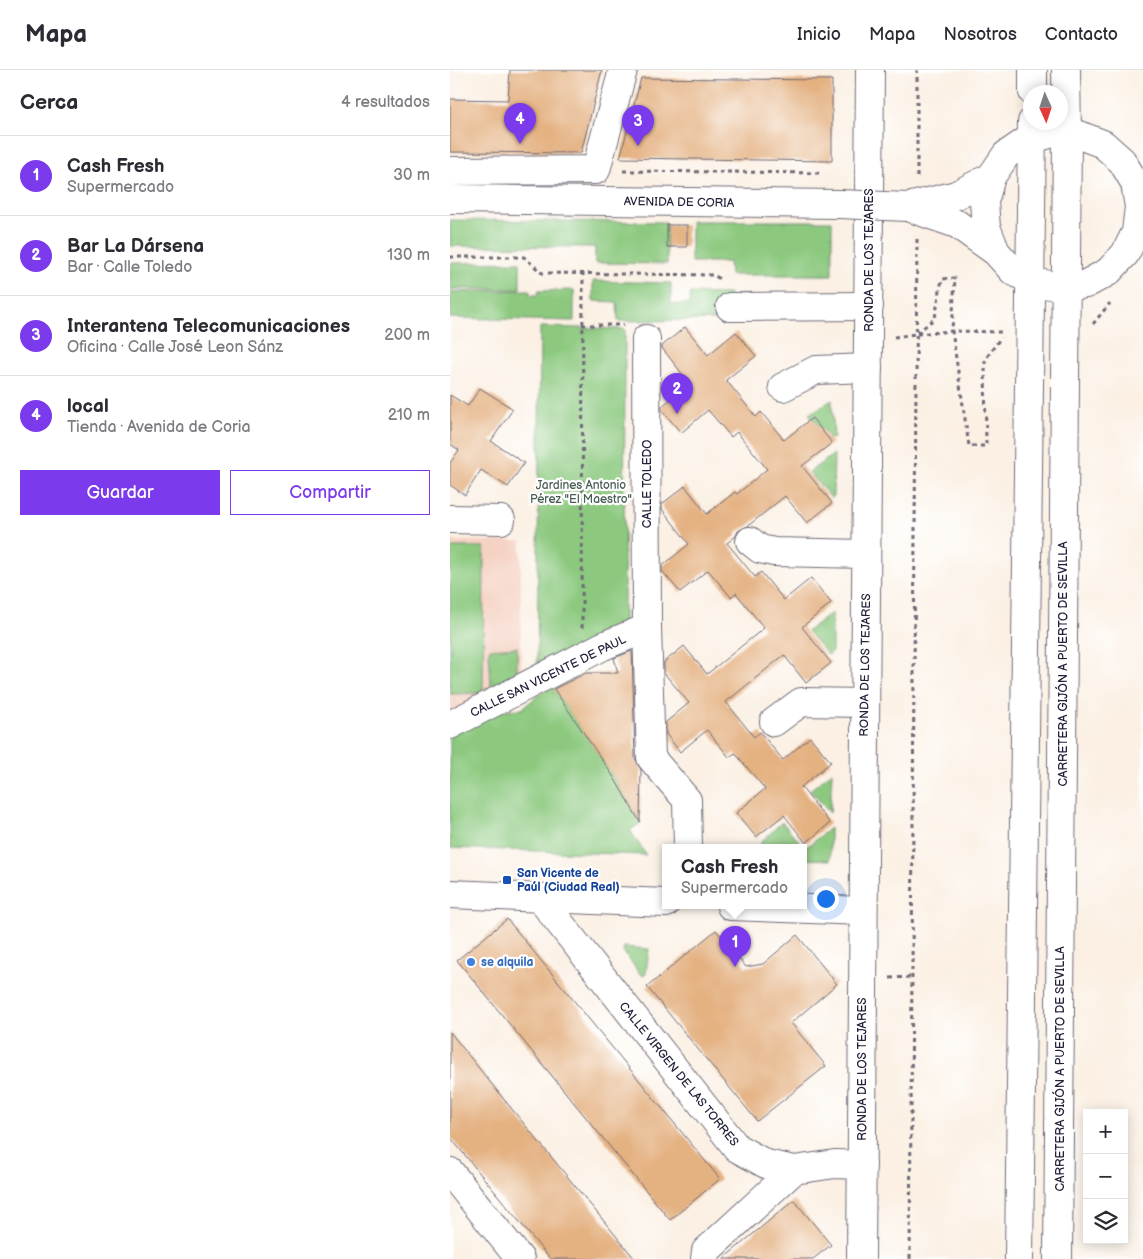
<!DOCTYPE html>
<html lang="es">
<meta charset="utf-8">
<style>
body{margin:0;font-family:"Balsamiq Sans",sans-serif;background:#f7f7f7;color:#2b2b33}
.controls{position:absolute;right:15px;bottom:15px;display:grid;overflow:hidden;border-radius:0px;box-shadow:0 2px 12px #0003}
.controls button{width:45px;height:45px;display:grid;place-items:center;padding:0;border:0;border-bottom:1px solid #e1e1e2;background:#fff;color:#2b2b33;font:25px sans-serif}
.compass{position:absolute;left:573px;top:15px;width:45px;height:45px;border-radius:50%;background:#fff;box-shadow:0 2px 12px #0003;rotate:177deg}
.you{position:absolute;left:375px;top:828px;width:18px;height:18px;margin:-12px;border:4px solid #fff;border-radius:50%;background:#1a73e8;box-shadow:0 0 0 8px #1a73e833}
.badge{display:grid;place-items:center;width:32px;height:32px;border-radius:50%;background:#7c3aed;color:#fff;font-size:16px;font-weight:700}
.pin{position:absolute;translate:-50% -41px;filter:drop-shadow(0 1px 2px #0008)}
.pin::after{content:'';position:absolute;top:26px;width:18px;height:15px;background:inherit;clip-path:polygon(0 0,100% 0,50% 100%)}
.popup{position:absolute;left:212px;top:774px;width:145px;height:65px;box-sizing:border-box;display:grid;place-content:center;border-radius:0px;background:#fff;filter:drop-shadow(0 1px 4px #0005);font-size:16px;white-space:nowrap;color:#7c7c81}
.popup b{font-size:19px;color:#2b2b33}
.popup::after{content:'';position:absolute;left:50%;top:100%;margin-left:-10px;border:10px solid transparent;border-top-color:#fff}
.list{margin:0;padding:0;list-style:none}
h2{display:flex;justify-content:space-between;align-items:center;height:65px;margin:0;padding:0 20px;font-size:21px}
h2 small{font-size:16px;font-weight:400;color:#7c7c81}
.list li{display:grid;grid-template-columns:32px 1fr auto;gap:15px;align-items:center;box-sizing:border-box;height:80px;padding:0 20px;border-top:1px solid #e1e1e2}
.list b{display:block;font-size:19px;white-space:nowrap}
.list p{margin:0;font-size:16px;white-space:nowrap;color:#7c7c81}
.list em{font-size:16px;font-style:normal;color:#7c7c81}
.actions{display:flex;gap:10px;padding:15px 20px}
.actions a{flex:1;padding:11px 0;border:1px solid #7c3aed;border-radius:0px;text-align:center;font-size:18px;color:#7c3aed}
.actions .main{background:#7c3aed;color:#fff}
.icon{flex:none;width:28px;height:28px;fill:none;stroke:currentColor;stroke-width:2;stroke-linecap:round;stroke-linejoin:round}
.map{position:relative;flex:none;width:693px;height:1189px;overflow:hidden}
header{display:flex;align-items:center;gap:30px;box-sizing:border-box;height:70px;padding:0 25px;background:#fff;border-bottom:1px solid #e1e1e2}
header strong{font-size:24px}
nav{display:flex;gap:28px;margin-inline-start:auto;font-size:18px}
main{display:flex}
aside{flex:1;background:#fff}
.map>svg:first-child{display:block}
</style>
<header>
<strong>Mapa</strong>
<nav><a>Inicio</a><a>Mapa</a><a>Nosotros</a><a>Contacto</a></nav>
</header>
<main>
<aside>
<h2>Cerca<small>4 resultados</small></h2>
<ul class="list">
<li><span class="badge">1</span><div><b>Cash Fresh</b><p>Supermercado</p></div><em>30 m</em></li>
<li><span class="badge">2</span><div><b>Bar La Dársena</b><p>Bar · Calle Toledo</p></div><em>130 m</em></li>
<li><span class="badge">3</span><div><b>Interantena Telecomunicaciones</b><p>Oficina · Calle José Leon Sánz</p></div><em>200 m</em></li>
<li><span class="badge">4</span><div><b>local</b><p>Tienda · Avenida de Coria</p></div><em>210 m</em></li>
</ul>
<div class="actions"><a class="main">Guardar</a><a>Compartir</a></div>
</aside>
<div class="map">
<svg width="693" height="1189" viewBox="0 0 693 1189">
<rect width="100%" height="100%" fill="#fff"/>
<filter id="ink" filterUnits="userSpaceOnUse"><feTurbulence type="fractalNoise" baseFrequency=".02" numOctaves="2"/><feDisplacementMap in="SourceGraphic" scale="10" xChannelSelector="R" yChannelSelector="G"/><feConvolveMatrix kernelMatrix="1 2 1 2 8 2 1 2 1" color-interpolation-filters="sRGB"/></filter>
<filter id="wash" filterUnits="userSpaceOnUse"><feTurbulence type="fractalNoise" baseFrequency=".0096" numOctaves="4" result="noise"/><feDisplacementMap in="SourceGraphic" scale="20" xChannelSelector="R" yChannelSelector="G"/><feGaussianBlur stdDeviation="1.12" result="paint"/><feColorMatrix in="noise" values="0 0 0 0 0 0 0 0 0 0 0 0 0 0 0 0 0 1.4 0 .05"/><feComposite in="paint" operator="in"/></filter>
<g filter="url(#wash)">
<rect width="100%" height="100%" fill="#fbf0e3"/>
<polygon fill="#f5d2c3" points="0,471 71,471 71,616 0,645"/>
<g fill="#8cc97f" stroke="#57765d">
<polygon points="0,150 216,152 217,194 145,193 145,177 0,176"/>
<polygon points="241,151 382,151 382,205 280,205 279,192 241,192"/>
<polygon points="70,192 70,219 0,219 0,193"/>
<polygon points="143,211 221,213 221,234 240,234 240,223 280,224 281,250 168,251 167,232 143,231"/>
<polygon points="80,220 80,225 88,225 88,221 124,220 124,251 0,248 0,222"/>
<polygon points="90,257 175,259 174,560 87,604"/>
<polygon points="382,330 384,368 381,369 359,344"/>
<polygon points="384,384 383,426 381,428 359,402"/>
<polygon points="0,477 34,477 33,623 0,624"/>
<polygon points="382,543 382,582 378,585 357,561"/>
<polygon points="67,577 67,608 41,616 39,579"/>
<polygon points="101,614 163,706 191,753 180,760 196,785 0,778 0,664 47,640 72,639"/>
<polygon points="382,702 380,743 360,720"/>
<polygon points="332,752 349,771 347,778 311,778 311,772"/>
<polygon points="380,758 380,790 354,789 354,779"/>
<polygon points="174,877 199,879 196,904 194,906 190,904 173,881"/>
</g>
<g id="blocks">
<g fill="#e4b181">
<polygon points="60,0 152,0 131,83 0,82 0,29 58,30"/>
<polygon points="191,8 382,10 382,91 170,88"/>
<rect x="217" y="155" width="20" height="22"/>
<polygon points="235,257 258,285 286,262 306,286 276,310 306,347 311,342 334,370 362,348 382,373 352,396 382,433 357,453 335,426 298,456 288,461 286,466 277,473 305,507 311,502 334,530 361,508 381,533 352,557 381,593 356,613 334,585 276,632 304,667 310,662 333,690 360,667 381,692 351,717 380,753 356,773 334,745 306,767 286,743 315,719 285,683 279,687 257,660 230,682 216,664 216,652 239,633 214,603 214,592 234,576 257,604 314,558 286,523 281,527 258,500 230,522 212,501 212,496 239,474 212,439 212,434 235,416 257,444 285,422 287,424 317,399 287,362 281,367 258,340 231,363 212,340 212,336 240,314 212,278 212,276"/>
<polygon points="30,318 63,339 41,371 74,393 58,417 31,400 15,425 0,415 0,393 9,380 0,374 0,325 18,336"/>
<polygon points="182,581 185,688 191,700 190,752 163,706 104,619 136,603 168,603 164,588"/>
<polygon points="57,849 270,1109 220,1150 7,890"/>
<polygon points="266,860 296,897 313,894 347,865 387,914 341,953 376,996 307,1051 197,917"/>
<polygon points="0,962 52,1027 185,1189 100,1189 0,1067"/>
<polygon points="344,1130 381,1175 363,1189 273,1189"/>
</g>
</g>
</g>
<g filter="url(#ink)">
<use href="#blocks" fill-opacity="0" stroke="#6e6a76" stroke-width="1"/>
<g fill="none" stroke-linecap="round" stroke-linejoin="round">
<defs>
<g id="minor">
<polyline points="0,101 146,100 173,0"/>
<polyline points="0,129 389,134"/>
<polyline points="458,137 507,154 546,182 563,201 586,213 616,217 636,214 658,202 675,184 686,162 689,137 685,113 672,91 653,74 629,65 603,63 578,70 556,85 541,107 534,132 536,157 546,182"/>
<polyline points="458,137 506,125 541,107"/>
<polyline points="280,237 419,236"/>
<polyline points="196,269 197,558 201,688 237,730 238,778"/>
<polyline points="333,317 366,300 418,298"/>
<polyline points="0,449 51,450"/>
<polyline points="300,471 310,479 324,482 416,484"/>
<polyline points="324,652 351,632 415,633"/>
<polyline points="0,655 153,576 197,558"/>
<polyline points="0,824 216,833"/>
<polyline points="90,828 287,1078 316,1094 344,1100 385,1094 412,1095"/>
<polyline points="281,836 413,841"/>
<polyline points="0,1102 70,1189"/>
<polyline points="255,1189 256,1181 344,1100"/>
<polyline points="411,1189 420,0"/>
</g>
<g id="highway">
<polyline points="583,22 583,0"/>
<polyline points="569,1189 582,52"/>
<polyline points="608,1189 617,64 616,0"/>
</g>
</defs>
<use href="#minor" stroke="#6e6a76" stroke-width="30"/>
<use href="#highway" stroke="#6e6a76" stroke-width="30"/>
<g stroke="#6e6a76" stroke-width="3" stroke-dasharray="4 4" stroke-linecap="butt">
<polyline points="173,101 373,103"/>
<polyline points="467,107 467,0"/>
<polyline points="0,187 74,187 92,203 263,205 272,210"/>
<polyline points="643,254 660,233"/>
<polyline points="132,255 174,255"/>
<polyline points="467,264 502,261 553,262"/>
<polyline points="444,267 466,264 485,248 492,209 505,208 502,261 519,376 536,376 535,290 551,267"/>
<polyline points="132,558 133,203"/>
<polyline points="440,908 461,907"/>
<polyline points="460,1189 467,167"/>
</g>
<use href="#minor" stroke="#fff" stroke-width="28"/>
<use href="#highway" stroke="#fff" stroke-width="28"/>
<defs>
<polyline id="minor-bridge" points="389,134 458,137"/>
</defs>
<use href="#minor-bridge" stroke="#6e6a76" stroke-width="30" stroke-linecap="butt"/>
<use href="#minor-bridge" stroke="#fff" stroke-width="28"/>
</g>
</g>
<rect fill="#1a4fb4" stroke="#fff" stroke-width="2" x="52" y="805" width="10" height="10" rx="2.5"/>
<circle fill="#3f7fe0" stroke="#fff" stroke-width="2" cx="21" cy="892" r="5"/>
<g text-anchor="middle" stroke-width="4.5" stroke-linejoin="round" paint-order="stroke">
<g font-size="12" fill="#22223b" stroke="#fff">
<text transform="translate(229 132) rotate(1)" y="4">AVENIDA DE CORIA</text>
<text transform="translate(419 190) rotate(-90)" y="4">RONDA DE LOS TEJARES</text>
<text transform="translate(197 414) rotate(-90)" y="4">CALLE TOLEDO</text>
<text transform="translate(613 594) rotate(-90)" y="4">CARRETERA GIJÓN A PUERTO DE SEVILLA</text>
<text transform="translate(415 595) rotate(-89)" y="4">RONDA DE LOS TEJARES</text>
<text transform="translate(98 606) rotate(-26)" y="4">CALLE SAN VICENTE DE PAUL</text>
<text transform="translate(412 999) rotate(-90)" y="4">RONDA DE LOS TEJARES</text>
<text transform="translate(610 999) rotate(-90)" y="4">CARRETERA GIJÓN A PUERTO DE SEVILLA</text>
<text transform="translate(229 1004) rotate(51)" y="4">CALLE VIRGEN DE LAS TORRES</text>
</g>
<g font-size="12" fill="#475c53" stroke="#fff">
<text x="131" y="419">Jardines Antonio<tspan x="131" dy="14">Pérez "El Maestro"</tspan></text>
</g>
<g font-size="12" font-weight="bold" fill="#164399" stroke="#fff" text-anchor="start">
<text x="67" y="807">San Vicente de<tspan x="67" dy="14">Paúl (Ciudad Real)</tspan></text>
</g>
<g font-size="12" font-weight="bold" fill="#366cbe" stroke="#fff" text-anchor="start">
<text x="31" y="896">se alquila</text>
</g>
</g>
</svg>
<div class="controls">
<button>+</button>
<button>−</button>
<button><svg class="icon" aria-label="layers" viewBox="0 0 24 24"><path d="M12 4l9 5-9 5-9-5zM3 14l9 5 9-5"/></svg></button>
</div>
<svg class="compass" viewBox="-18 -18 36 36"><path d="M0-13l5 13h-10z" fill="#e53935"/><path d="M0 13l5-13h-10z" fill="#7c7c81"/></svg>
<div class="you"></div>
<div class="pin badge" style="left:285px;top:897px">1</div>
<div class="popup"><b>Cash Fresh</b>Supermercado</div>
<div class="pin badge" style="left:227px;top:344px">2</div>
<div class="pin badge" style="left:188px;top:76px">3</div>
<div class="pin badge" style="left:70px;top:74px">4</div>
</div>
</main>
